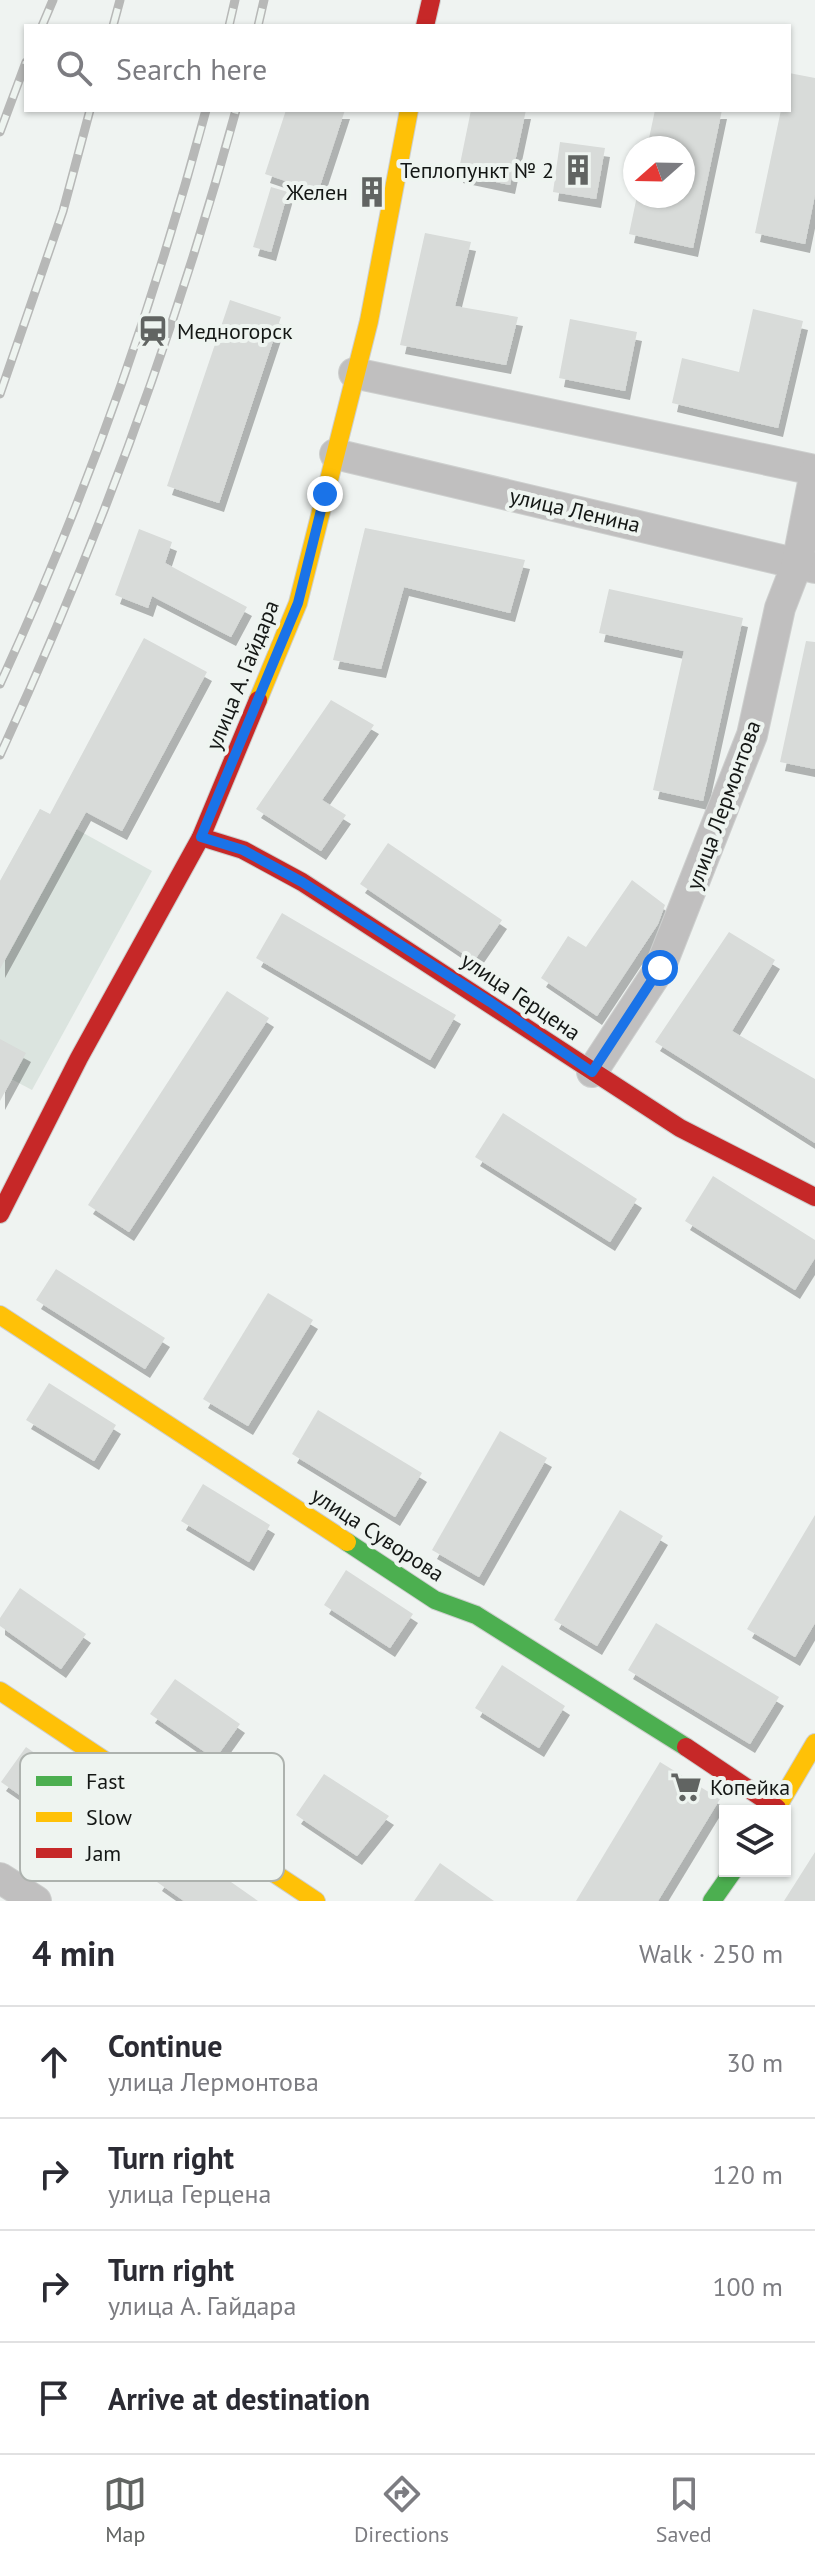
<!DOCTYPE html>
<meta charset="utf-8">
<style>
body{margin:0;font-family:"PT Sans",sans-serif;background:#f2f2f3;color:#2b2b33}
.controls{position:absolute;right:24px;bottom:24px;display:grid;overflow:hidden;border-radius:0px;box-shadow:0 2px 6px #0004}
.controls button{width:72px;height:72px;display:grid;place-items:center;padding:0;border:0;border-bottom:2px solid #e1e1e2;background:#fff;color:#2b2b33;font:40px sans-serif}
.compass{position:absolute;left:623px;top:136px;width:72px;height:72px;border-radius:50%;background:#fff;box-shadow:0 2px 6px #0004;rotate:250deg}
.stop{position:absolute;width:24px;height:24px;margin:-18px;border:6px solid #1a73e8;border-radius:50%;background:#fff}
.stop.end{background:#1a73e8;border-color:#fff;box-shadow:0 2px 8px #0008}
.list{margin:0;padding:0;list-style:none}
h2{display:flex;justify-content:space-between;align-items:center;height:104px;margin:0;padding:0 32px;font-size:34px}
h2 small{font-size:26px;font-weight:400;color:#7c7c81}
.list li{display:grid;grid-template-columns:52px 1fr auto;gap:24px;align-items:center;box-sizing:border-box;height:112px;padding:0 32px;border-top:2px solid #e1e1e2}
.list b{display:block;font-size:30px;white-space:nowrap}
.list p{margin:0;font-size:26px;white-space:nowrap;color:#7c7c81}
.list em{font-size:26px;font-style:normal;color:#7c7c81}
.icon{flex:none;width:44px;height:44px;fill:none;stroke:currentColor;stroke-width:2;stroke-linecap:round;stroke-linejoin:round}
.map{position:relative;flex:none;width:815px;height:1901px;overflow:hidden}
.search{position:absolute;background:#fff;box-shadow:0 2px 6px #0004;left:24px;right:24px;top:24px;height:88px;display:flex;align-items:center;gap:20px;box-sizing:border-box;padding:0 28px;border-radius:0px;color:#7c7c81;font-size:30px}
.sheet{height:552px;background:#fff}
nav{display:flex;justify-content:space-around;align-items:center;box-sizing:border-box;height:112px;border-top:2px solid #e1e1e2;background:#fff;font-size:22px;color:#7c7c81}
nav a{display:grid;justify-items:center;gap:4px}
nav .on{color:#616462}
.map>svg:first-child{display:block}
</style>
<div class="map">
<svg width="815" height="1901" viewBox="0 0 815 1901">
<defs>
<filter id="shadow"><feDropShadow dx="5" dy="9" stdDeviation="0" flood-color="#0004"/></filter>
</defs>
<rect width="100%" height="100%" fill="#eff3f1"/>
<polygon fill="#dbe4df" points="40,809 152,871 32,1090 0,1073 0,881"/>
<g fill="#d8dbd9" filter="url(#shadow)">
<polygon points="789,73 815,78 815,195 805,244 755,233 781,110 789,110"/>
<polygon points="286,110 345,110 318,192 265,174"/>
<polygon points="471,110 526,110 510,185 458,174"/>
<polygon points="655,110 722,110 693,248 629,234 637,196 683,196 683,148 647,148"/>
<polygon points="560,142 605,148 596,199 553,192"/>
<polygon points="271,187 288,192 271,252 253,247"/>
<polygon points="425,233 471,242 455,306 518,317 506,365 400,345"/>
<polygon points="230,300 281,317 219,503 167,486"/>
<polygon points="753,309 803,321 778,428 672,403 682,358 739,372"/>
<polygon points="570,319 637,332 625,391 559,378"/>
<polygon points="365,528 525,560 510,613 404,587 381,669 333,660"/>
<polygon points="139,529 172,542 165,563 247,607 231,637 152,596 148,608 115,595"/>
<polygon points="609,589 743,618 703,801 653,790 684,651 599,633"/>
<polygon points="144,638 207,672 122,831 86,812 0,969 0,881 40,809 50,814"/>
<polygon points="806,641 815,642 815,769 780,762"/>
<polygon points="331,700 374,725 322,800 346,815 321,851 256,809"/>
<polygon points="388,843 502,920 474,961 360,884"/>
<polygon points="632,880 665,905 658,924 597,1016 541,978 568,936 586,947"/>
<polygon points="282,913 456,1015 430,1060 256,958"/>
<polygon points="729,932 775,960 732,1031 815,1079 815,1143 655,1042"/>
<polygon points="227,991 269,1018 129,1232 88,1205"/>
<polygon points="0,1039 26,1053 0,1101"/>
<polygon points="503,1113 637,1199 610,1242 475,1157"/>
<polygon points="713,1176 815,1240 815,1258 795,1290 685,1221"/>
<polygon points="56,1269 165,1338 145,1369 36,1300"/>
<polygon points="268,1293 313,1320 248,1426 203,1399"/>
<polygon points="49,1383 116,1425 94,1461 26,1420"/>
<polygon points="318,1410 422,1473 395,1517 292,1454"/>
<polygon points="500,1431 547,1458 479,1577 432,1550"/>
<polygon points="203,1484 270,1525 249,1562 181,1521"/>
<polygon points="620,1510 663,1536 597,1646 554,1620"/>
<polygon points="815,1515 815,1623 795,1657 747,1629"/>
<polygon points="346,1570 413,1614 390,1648 324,1605"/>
<polygon points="20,1588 86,1634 61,1669 0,1626 0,1618"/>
<polygon points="656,1623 779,1697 750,1744 628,1670"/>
<polygon points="502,1665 565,1706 539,1748 475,1708"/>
<polygon points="175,1679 240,1724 215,1759 150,1714"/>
<polygon points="26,1747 91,1792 66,1827 1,1782"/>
<polygon points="660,1762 720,1799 658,1901 576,1901"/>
<polygon points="324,1774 389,1816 357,1856 296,1815"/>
<polygon points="181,1847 258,1901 184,1901 157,1882"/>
<polygon points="815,1852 815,1901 784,1901"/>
<polygon points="440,1863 494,1901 414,1901"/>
</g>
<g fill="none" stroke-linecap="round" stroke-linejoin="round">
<defs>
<g id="street">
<polyline points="354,373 815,470"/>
<polyline points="335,454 815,568"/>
<polyline points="592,1072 660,968 752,735 780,608 797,564 815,472"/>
<polyline points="0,1878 36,1901"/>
</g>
<g id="fast">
<polyline points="347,1542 435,1600 476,1615 686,1747"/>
<polyline points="712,1901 733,1871"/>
</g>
<g id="slow">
<polyline points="258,700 298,603 369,321 409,110"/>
<polyline points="0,1315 347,1542"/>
<polyline points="0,1691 316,1901"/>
<polyline points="775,1811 815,1743"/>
</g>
<g id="jam">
<polyline points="425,26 431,0"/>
<polyline points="201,837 243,850 302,882 680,1128 815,1197"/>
<polyline points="0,1214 79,1058 201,837 258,700"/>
<polyline points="686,1747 777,1808"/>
</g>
</defs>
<use href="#street" stroke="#cdcfce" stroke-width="32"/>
<use href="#fast" stroke="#cdcfce" stroke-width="20"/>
<use href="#slow" stroke="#cdcfce" stroke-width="20"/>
<use href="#jam" stroke="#cdcfce" stroke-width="20"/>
<use href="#street" stroke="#c0bfbf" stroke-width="30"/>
<use href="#fast" stroke="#4caf50" stroke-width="18"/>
<use href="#slow" stroke="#ffc107" stroke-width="18"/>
<use href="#jam" stroke="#c62828" stroke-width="18"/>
<defs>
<g id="rail">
<polyline points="42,26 53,0"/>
<polyline points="113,26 120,0"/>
<polyline points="229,26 235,0"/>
<polyline points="258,26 264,0"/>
<polyline points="0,132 26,62"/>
<polyline points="0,394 63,211 90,110"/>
<path d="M0 684C84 502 154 304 206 110"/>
<path d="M0 755C96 547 176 331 236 110"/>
</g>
</defs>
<use href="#rail" stroke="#b7b8b7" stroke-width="9"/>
<use href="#rail" stroke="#eef4f0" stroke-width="6" stroke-dasharray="18" stroke-linecap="butt"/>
</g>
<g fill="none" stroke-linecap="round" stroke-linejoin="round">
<polyline stroke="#1a73e8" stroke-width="10" points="325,494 298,603 201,837 243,850 302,882 490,1002 592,1072 660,968"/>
</g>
<defs>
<symbol id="building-bare" viewBox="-9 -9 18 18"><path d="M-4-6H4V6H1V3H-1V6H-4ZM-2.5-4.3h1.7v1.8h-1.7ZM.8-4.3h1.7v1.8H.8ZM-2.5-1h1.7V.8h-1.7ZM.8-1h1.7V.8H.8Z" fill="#616462" stroke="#eef4f0" stroke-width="2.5" paint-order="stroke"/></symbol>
<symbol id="station-bare" viewBox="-9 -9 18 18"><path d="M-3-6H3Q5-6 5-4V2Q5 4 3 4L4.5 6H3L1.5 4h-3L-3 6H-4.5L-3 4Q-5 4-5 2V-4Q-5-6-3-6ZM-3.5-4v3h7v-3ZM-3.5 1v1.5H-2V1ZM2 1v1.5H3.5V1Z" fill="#616462" stroke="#eef4f0" stroke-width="2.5" paint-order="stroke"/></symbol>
<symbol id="supermarket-bare" viewBox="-9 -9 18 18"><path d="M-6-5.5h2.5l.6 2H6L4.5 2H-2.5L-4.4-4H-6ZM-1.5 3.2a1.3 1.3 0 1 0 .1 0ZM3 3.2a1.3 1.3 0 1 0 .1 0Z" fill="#616462" stroke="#eef4f0" stroke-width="2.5" paint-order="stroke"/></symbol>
</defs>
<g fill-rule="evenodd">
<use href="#building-bare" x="556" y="148" width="44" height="44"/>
<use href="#building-bare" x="350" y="170" width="44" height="44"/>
<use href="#station-bare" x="131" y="309" width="44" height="44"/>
<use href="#supermarket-bare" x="664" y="1765" width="44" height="44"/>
</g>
<g text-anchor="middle" stroke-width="8" stroke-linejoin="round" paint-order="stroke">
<g font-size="22" fill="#141715" stroke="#eef4f0" text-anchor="end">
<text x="554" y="178">Теплопункт № 2</text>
<text x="348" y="200">Желен</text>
<text x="177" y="339" text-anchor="start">Медногорск</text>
<text x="710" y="1795" text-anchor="start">Копейка</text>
</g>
<g font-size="22" fill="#141715" stroke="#eef4f0">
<text transform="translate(575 510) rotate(13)" y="8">улица Ленина</text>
<text transform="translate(242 675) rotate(-68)" y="8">улица А. Гайдара</text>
<text transform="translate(723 805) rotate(-70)" y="8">улица Лермонтова</text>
<text transform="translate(521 996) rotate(34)" y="8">улица Герцена</text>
<text transform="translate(378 1534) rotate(33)" y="8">улица Суворова</text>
</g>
</g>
<rect x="20" y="1753" width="264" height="128" rx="12" fill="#eef4f0" stroke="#adb2ae" stroke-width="2"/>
<rect x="36" y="1776" width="36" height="10" fill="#4caf50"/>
<rect x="36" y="1812" width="36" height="10" fill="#ffc107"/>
<rect x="36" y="1848" width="36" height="10" fill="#c62828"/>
<g font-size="22" fill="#141715">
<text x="86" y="1789">Fast</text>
<text x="86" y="1825">Slow</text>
<text x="86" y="1861">Jam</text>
</g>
</svg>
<div class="controls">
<button><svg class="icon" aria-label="layers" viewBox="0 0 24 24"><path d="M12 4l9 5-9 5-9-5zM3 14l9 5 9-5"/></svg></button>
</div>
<svg class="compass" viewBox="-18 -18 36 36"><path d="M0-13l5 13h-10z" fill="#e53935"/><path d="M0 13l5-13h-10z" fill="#7c7c81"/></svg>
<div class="stop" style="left:660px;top:968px"></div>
<div class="stop end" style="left:325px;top:494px"></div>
<div class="search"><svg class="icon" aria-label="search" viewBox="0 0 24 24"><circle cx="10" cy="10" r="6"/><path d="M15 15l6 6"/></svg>Search here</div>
</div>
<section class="sheet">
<h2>4 min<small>Walk · 250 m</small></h2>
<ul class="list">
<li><svg class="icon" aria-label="ahead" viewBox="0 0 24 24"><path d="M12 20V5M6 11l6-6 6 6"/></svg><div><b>Continue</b><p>улица Лермонтова</p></div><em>30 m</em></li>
<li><svg class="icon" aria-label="right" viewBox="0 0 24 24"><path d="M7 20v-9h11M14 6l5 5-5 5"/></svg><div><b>Turn right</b><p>улица Герцена</p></div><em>120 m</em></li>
<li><svg class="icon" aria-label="right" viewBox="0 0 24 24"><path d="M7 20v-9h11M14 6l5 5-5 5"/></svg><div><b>Turn right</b><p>улица А. Гайдара</p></div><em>100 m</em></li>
<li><svg class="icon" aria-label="arrive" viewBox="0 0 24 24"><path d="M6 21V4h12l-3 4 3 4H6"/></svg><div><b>Arrive at destination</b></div></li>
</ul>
</section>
<nav>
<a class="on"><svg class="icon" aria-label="map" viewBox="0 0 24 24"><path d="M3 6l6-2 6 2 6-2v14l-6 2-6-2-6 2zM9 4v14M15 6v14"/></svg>Map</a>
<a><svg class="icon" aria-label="directions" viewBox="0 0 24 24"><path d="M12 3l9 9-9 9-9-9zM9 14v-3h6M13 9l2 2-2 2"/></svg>Directions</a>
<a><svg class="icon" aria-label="saved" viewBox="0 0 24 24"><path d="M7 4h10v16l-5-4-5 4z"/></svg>Saved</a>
</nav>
